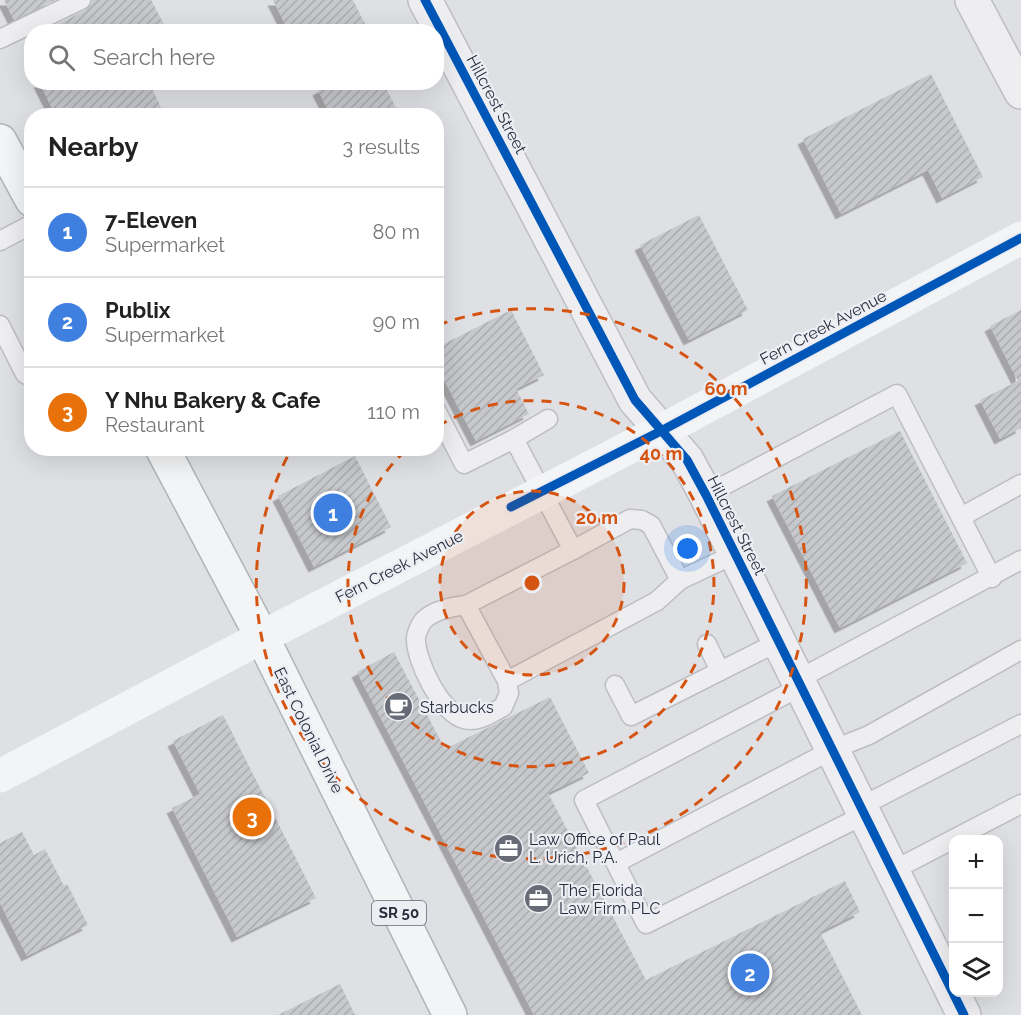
<!DOCTYPE html>
<meta charset="utf-8">
<style>
body{margin:0;font-family:Raleway,sans-serif;background:#f2f2f2;color:#222}
.controls{position:absolute;right:18px;bottom:18px;display:grid;overflow:hidden;border-radius:12px;box-shadow:0 6px 24px #0002}
.controls button{width:54px;height:54px;display:grid;place-items:center;padding:0;border:0;border-bottom:2px solid #e0e0e0;background:#fff;color:#222;font:30px sans-serif}
.you{position:absolute;left:688px;top:549px;width:21px;height:21px;margin:-15px;border:4px solid #fff;border-radius:50%;background:#1a73e8;box-shadow:0 0 0 9px #1a73e833}
.badge{display:grid;place-items:center;width:39px;height:39px;border-radius:50%;background:#ea580c;color:#fff;font-size:20px;font-weight:700}
.pin{position:absolute;translate:-50% -50%;border:3px solid #fff;box-shadow:0 2px 6px #0006}
.list{margin:0;padding:0;list-style:none}
h2{display:flex;justify-content:space-between;align-items:center;height:78px;margin:0;padding:0 24px;font-size:26px}
h2 small{font-size:20px;font-weight:400;color:#767676}
.list li{display:grid;grid-template-columns:39px 1fr auto;gap:18px;align-items:center;box-sizing:border-box;height:90px;padding:0 24px;border-top:2px solid #e0e0e0}
.list b{display:block;font-size:22px;white-space:nowrap}
.list p{margin:0;font-size:20px;white-space:nowrap;color:#767676}
.list em{font-size:20px;font-style:normal;color:#767676}
.icon{flex:none;width:33px;height:33px;fill:none;stroke:currentColor;stroke-width:2;stroke-linecap:round;stroke-linejoin:round}
.map{position:relative;flex:none;width:1021px;height:1015px;overflow:hidden}
.search{position:absolute;background:#fff;box-shadow:0 6px 24px #0002;left:24px;top:24px;width:420px;height:66px;display:flex;align-items:center;gap:15px;box-sizing:border-box;padding:0 21px;border-radius:24px;color:#767676;font-size:22px}
.panel{position:absolute;background:#fff;box-shadow:0 6px 24px #0002;left:24px;top:108px;width:420px;height:348px;border-radius:24px}
.map>svg:first-child{display:block}
</style>
<div class="map">
<svg width="1021" height="1015" viewBox="0 0 1021 1015">
<defs>
<pattern id="building-hatch" width="6" height="6" patternUnits="userSpaceOnUse" patternTransform="scale(1.5)"><rect width="6" height="6" fill="#c7c8cc"/><path d="M-1 1l2-2M0 6l6-6M5 7l2-2" fill="none" stroke="#abacb0"/></pattern>
<filter id="shadow"><feDropShadow dx="-5.5" dy="5.5" stdDeviation="0" flood-color="#0004"/></filter>
</defs>
<rect width="100%" height="100%" fill="#dfe0e4"/>
<g fill="url(#building-hatch)" filter="url(#shadow)">
<polygon points="4,0 55,0 14,20"/>
<polygon points="92,0 151,0 168,32 42,32 86,10 91,6"/>
<polygon points="273,0 353,0 369,32 289,32"/>
<polygon points="931,74 983,177 942,198 928,170 841,214 803,139"/>
<polygon points="39,82 149,82 165,116 56,116"/>
<polygon points="333,82 383,82 400,116 331,116 318,90"/>
<polygon points="699,215 748,310 689,340 640,245"/>
<polygon points="511,310 544,375 516,389 529,414 476,441 436,364 436,348"/>
<polygon points="1021,310 1021,428 1000,439 980,400 1018,381 990,326"/>
<polygon points="900,431 967,563 840,628 772,496"/>
<polygon points="355,456 391,527 314,567 278,496"/>
<polygon points="394,652 445,749 550,697 589,773 548,793 646,980 845,881 860,912 820,932 862,1015 534,1015 357,672"/>
<polygon points="223,715 316,898 237,937 172,808 200,794 173,741"/>
<polygon points="22,832 34,855 45,849 64,886 67,884 88,925 27,956 0,903 0,843"/>
<polygon points="340,984 355,1015 278,1015"/>
</g>
<g fill="none" stroke-linecap="round" stroke-linejoin="round">
<defs>
<g id="lane">
<polyline points="0,39 81,0"/>
<polyline points="0,241 32,224"/>
<polyline points="0,325 25,374 32,378"/>
<polyline points="436,410 464,464 514,439 573,550 630,519 642,520 651,525 680,580 735,554"/>
<polyline points="514,439 548,419"/>
<polyline points="706,495 897,394 992,578"/>
<polyline points="961,517 1021,484"/>
<polyline points="573,550 466,605 507,681 657,601 680,580"/>
<path d="M466 605C452 607 433 610 423 621 420 625 416 634 416 638 415 660 441 713 464 719 478 723 491 713 503 707L509 693 507 681"/>
<polyline points="707,644 720,671"/>
<polyline points="797,680 1021,560"/>
<polyline points="615,685 631,716 778,642"/>
<polyline points="800,687 584,800 646,924 864,815"/>
<polyline points="860,807 1021,724"/>
<polyline points="616,863 832,750 869,735 1021,650"/>
<polyline points="892,871 1021,804"/>
</g>
<g id="street">
<polyline points="425,0 635,400 687,460 706,495 964,1015"/>
<polyline points="972,0 1021,92"/>
</g>
<g id="highway">
<polyline points="0,141 32,200"/>
<polyline points="162,448 262,637 450,1015"/>
</g>
</defs>
<use href="#lane" stroke="#bdbec2" stroke-width="21"/>
<use href="#street" stroke="#bdbec2" stroke-width="36"/>
<use href="#highway" stroke="#b2b3b8" stroke-width="36"/>
<use href="#lane" stroke="#eeeef1" stroke-width="18"/>
<use href="#street" stroke="#eeeef1" stroke-width="33"/>
<polyline stroke="#f3f4f5" stroke-width="33" points="0,776 262,637 661,431 1021,238"/>
<use href="#highway" stroke="#f3f4f5" stroke-width="33"/>
<defs>
<g id="cycleway">
<polyline points="425,0 635,400 687,460 706,495 964,1015"/>
<polyline points="511,507 661,431 1021,238"/>
</g>
</defs>
<use href="#cycleway" stroke="#eceef4" stroke-width="13"/>
<use href="#cycleway" stroke="#0057b8" stroke-width="9"/>
</g>
<circle cx="532" cy="583" r="92" fill="#d55411" fill-opacity=".12"/>
<g fill="none" stroke="#d55411" stroke-width="3" stroke-dasharray="10 8">
<circle cx="532" cy="583" r="92"/>
<path d="M438 426A183 183 0 1 1 407 449"/>
<path d="M438 325A275 275 0 1 1 291 450"/>
</g>
<defs>
<symbol id="cafe-disc" viewBox="-11 -11 22 22"><circle r="9.5" fill="#686b76" stroke="#eceef4"/><path d="M-5.5-4.5H6V0H3Q3 3.5 0 3.5H-2.5Q-5.5 3.5-5.5 0ZM3-3.2v2h1.7v-2ZM-6 4.5H4V6H-6Z" fill="#fff"/></symbol>
<symbol id="office-disc" viewBox="-11 -11 22 22"><circle r="9.5" fill="#686b76" stroke="#eceef4"/><path d="M-6-3h4V-5.5h4V-3h4V5H-6ZM-1-4.5V-3h2v-1.5ZM-6 0V1H6V0Z" fill="#fff"/></symbol>
</defs>
<g fill-rule="evenodd">
<use href="#cafe-disc" x="382" y="690" width="33" height="33"/>
<use href="#office-disc" x="492" y="832" width="33" height="33"/>
<use href="#office-disc" x="522" y="882" width="33" height="33"/>
</g>
<g text-anchor="middle" stroke-width="4.5" stroke-linejoin="round" paint-order="stroke">
<rect fill="#eceef4" stroke="#636672" stroke-width="1.5" x="372" y="901" width="54" height="24" rx="4.5"/>
<g font-size="15" font-weight="bold" fill="#282c3b">
<text x="399" y="918">SR 50</text>
</g>
<g font-size="16" fill="#282c3b" stroke="#eceef4">
<text transform="translate(497 104) rotate(62)" y="6">Hillcrest Street</text>
<text transform="translate(823 327) rotate(-28)" y="6">Fern Creek Avenue</text>
<text transform="translate(737 525) rotate(63)" y="6">Hillcrest Street</text>
<text transform="translate(399 566) rotate(-27)" y="6">Fern Creek Avenue</text>
<text transform="translate(309 730) rotate(64)" y="6">East Colonial Drive</text>
</g>
<g font-size="16" fill="#282c3b" stroke="#eceef4" text-anchor="start">
<text x="420" y="713">Starbucks</text>
<text x="529" y="845">Law Office of Paul<tspan x="529" dy="18">L. Urich, P.A.</tspan></text>
<text x="559" y="896">The Florida<tspan x="559" dy="18">Law Firm PLC</tspan></text>
</g>
</g>
<circle cx="532" cy="583" r="9" fill="#d55411" stroke="#eceef4" stroke-width="3"/>
<g font-size="18" text-anchor="middle" font-weight="bold" fill="#d55411" stroke="#eceef4" stroke-width="4.5" stroke-linejoin="round" paint-order="stroke">
<text x="726" y="395">60 m</text>
<text x="661" y="460">40 m</text>
<text x="597" y="524">20 m</text>
</g>
</svg>
<div class="controls">
<button>+</button>
<button>−</button>
<button><svg class="icon" aria-label="layers" viewBox="0 0 24 24"><path d="M12 4l9 5-9 5-9-5zM3 14l9 5 9-5"/></svg></button>
</div>
<div class="you"></div>
<div class="pin badge" style="left:333px;top:513px;background:#3f7fe0">1</div>
<div class="pin badge" style="left:750px;top:973px;background:#3f7fe0">2</div>
<div class="pin badge" style="left:252px;top:817px;background:#e8710a">3</div>
<div class="search"><svg class="icon" aria-label="search" viewBox="0 0 24 24"><circle cx="10" cy="10" r="6"/><path d="M15 15l6 6"/></svg>Search here</div>
<section class="panel">
<h2>Nearby<small>3 results</small></h2>
<ul class="list">
<li><span class="badge" style="background:#3f7fe0">1</span><div><b>7-Eleven</b><p>Supermarket</p></div><em>80 m</em></li>
<li><span class="badge" style="background:#3f7fe0">2</span><div><b>Publix</b><p>Supermarket</p></div><em>90 m</em></li>
<li><span class="badge" style="background:#e8710a">3</span><div><b>Y Nhu Bakery &amp; Cafe</b><p>Restaurant</p></div><em>110 m</em></li>
</ul>
</section>
</div>
